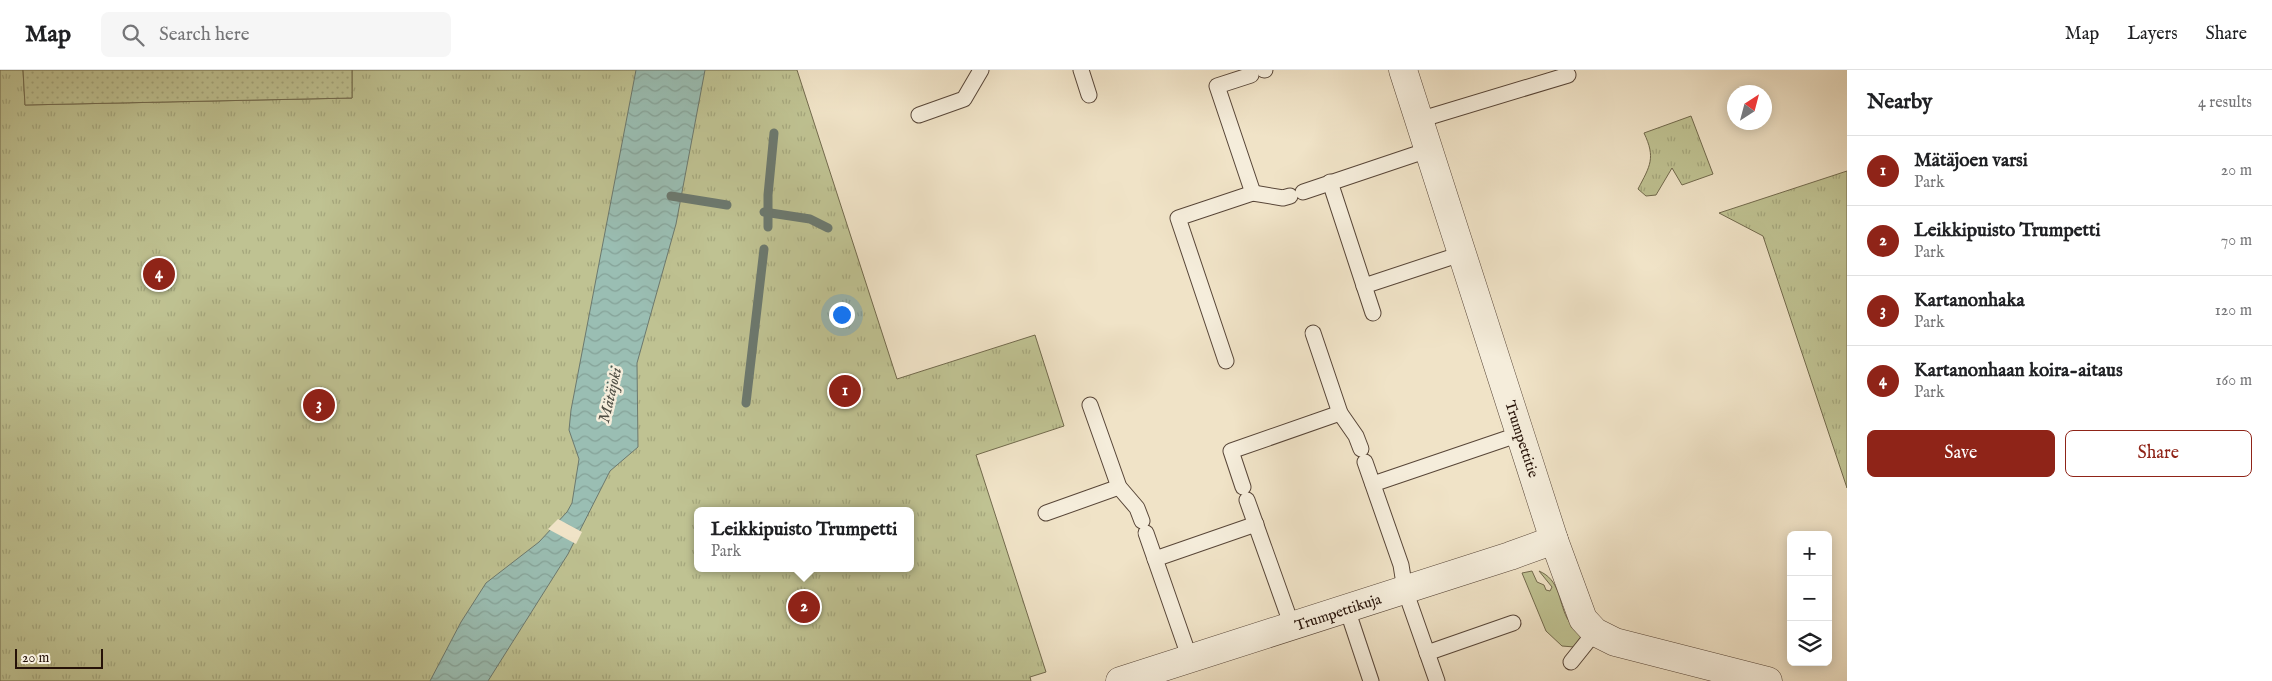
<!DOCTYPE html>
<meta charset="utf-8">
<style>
body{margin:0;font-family:"IM FELL English",serif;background:#f6f6f6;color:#202124}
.controls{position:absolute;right:15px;bottom:15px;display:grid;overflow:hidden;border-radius:8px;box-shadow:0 2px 12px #0003}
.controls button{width:45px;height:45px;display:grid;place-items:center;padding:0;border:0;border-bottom:1px solid #e0e0e0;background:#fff;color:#202124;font:25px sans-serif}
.compass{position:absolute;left:1727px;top:15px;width:45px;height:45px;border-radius:50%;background:#fff;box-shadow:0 2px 12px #0003;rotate:36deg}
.scale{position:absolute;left:15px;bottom:12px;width:88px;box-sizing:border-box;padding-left:5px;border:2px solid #261208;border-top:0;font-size:14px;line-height:18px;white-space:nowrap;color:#261208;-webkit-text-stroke:4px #f5eddb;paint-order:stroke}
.you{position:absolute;left:841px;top:244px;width:18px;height:18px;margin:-12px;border:4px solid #fff;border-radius:50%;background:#1a73e8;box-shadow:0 0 0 8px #1a73e833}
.badge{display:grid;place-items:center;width:32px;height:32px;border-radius:50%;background:#8f2418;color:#fff;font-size:16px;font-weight:700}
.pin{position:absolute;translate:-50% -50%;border:2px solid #fff;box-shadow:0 1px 5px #0006}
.popup{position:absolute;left:694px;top:437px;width:220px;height:65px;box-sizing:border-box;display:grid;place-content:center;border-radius:8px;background:#fff;filter:drop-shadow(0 1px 4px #0005);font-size:16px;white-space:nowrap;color:#757577}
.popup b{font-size:19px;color:#202124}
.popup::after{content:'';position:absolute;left:50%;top:100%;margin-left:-10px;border:10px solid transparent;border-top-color:#fff}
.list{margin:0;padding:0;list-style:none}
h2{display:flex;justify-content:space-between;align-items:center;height:65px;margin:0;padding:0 20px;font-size:21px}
h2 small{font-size:16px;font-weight:400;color:#757577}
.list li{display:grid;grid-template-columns:32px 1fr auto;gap:15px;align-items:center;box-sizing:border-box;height:70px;padding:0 20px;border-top:1px solid #e0e0e0}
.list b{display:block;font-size:19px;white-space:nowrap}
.list p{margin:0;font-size:16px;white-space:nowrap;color:#757577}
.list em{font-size:16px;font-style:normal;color:#757577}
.actions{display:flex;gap:10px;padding:15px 20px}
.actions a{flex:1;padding:11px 0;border:1px solid #8f2418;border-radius:8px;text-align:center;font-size:18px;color:#8f2418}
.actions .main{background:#8f2418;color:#fff}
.icon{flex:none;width:28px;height:28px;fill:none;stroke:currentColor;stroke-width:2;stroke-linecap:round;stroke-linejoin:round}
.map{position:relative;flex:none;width:1847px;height:611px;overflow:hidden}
header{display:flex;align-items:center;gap:30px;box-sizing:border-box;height:70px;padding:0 25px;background:#fff;border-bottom:1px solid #e0e0e0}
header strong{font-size:24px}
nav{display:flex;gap:28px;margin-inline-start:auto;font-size:18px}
.search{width:350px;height:45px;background:#f6f6f6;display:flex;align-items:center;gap:12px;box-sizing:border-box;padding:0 18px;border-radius:8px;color:#757577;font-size:19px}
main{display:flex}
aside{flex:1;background:#fff}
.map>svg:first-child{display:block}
</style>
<header>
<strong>Map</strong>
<div class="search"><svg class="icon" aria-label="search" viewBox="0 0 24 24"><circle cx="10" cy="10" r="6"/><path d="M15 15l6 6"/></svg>Search here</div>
<nav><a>Map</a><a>Layers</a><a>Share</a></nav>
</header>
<main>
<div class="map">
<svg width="1847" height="611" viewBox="0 0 1847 611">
<defs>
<pattern id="park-tufts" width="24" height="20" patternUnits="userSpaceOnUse" patternTransform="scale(1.25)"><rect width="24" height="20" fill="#bfc292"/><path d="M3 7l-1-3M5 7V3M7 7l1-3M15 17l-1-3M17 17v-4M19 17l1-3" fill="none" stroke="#a4a67c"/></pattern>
<pattern id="garden-dots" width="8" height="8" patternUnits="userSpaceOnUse" patternTransform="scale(1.25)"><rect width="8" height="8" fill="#bfc292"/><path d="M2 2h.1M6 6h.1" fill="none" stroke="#a4a67c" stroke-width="1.8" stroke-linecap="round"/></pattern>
<pattern id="water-waves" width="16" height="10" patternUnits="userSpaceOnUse" patternTransform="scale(1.25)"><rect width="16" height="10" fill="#9abeb3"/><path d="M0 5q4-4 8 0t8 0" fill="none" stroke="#85a298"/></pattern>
</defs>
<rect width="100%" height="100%" fill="#f0e3c7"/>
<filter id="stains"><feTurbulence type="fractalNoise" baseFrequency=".004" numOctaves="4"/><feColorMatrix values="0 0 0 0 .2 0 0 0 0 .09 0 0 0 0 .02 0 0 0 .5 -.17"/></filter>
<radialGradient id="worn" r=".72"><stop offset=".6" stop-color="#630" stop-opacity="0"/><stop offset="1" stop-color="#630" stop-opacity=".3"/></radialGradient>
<path fill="#bfc292" stroke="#726a4d" d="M1532 501 1537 512 1544 515 1546 520 1550 521 1552 517 1539 501C1560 510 1558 530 1567 548 1571 555 1577 561 1581 567L1574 577 1562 576 1546 561 1522 503Z"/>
<g fill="url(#park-tufts)" stroke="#726a4d" fill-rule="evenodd">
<path d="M0 0H23L25 35 352 28V0H797L897 309 1035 265 1064 356 976 385 1046 602 1030 607 1031 611H0ZM698 441H910V498H698Z"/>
<path d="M1691 46 1713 104 1682 115 1672 98 1656 125 1646 126 1638 119C1650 96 1656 88 1644 63Z"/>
<polygon points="1847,101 1847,418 1763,166 1719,143"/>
</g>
<polygon fill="url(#garden-dots)" stroke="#726a4d" points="23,0 352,0 352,28 25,35"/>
<polygon fill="url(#water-waves)" stroke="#6c796f" points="636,0 705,0 676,154 637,293 638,377 610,401 568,484 488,611 430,611 461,552 486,513 539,472 567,442 572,433 579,389 569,360 571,340"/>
<polygon fill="#f0e3c7" points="558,449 582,462 576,474 548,459"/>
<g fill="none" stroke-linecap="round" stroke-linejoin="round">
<g stroke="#6c796f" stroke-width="9">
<polyline points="671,126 727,135"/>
<polyline points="764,142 810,149 828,158"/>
<polyline points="768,157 768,125 774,63"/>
<polyline points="746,333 764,179"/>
</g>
<defs>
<g id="service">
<polyline points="1081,0 1089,25"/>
<polyline points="1264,0 1265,0"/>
<polyline points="1251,5 1217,16 1253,123"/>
<polyline points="919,45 964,29 981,0"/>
<polyline points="1419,50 1568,5"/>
<polyline points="1330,112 1373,243"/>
<polyline points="1303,122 1428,80"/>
<polyline points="1364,216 1461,184"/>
<polyline points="1313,263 1340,343 1356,366 1361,379"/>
<polyline points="1226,291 1178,148 1253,123 1283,128 1290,126"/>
<polyline points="1090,335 1119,417 1137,438 1142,451"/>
<polyline points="1365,392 1401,495 1405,520 1437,611"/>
<polyline points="1373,414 1520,364"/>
<polyline points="1243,417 1231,381 1340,343"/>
<polyline points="1247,430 1292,556"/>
<polyline points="1046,443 1119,417"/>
<polyline points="1146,463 1190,589"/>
<polyline points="1155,489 1256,454"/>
<polyline points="1347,539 1371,611"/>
<polyline points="1427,583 1513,553"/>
<polyline points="1571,592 1595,562"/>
</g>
<g id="minor">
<polyline points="1403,0 1554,470 1583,549 1595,562 1615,572 1768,611"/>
<polyline points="1120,611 1510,486 1554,470"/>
</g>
</defs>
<use href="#service" stroke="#584638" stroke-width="17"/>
<use href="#minor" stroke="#584638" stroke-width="29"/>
<use href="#service" stroke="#f5eddb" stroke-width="15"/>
<use href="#minor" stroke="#f5eddb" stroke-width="28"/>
</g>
<g text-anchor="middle" stroke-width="5" stroke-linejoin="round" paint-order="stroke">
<g font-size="15" fill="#261208" stroke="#f5eddb">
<text transform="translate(1522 369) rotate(72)" y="5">Trumpettitie</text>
<text transform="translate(1338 542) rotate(-18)" y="5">Trumpettikuja</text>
</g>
<g font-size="16" font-style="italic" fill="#4f4e44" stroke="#f5eddb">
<text transform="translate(609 325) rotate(-77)" y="6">Mätäjoki</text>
</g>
</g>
<rect width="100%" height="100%" filter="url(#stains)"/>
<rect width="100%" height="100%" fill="url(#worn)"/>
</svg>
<div class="controls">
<button>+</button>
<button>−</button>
<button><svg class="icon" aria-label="layers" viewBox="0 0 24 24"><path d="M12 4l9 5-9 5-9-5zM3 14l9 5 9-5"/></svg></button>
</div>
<svg class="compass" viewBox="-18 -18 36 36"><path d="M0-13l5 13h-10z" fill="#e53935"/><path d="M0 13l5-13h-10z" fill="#757577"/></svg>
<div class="scale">20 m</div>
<div class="you"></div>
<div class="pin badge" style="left:845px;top:321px">1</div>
<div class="pin badge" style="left:804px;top:537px">2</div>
<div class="popup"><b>Leikkipuisto Trumpetti</b>Park</div>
<div class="pin badge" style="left:319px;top:335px">3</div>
<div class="pin badge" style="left:159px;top:204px">4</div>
</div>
<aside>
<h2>Nearby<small>4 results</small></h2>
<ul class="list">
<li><span class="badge">1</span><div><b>Mätäjoen varsi</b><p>Park</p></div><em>20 m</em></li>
<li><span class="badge">2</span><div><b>Leikkipuisto Trumpetti</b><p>Park</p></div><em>70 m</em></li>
<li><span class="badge">3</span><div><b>Kartanonhaka</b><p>Park</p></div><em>120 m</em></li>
<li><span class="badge">4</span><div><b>Kartanonhaan koira-aitaus</b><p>Park</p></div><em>160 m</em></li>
</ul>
<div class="actions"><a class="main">Save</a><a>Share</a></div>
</aside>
</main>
